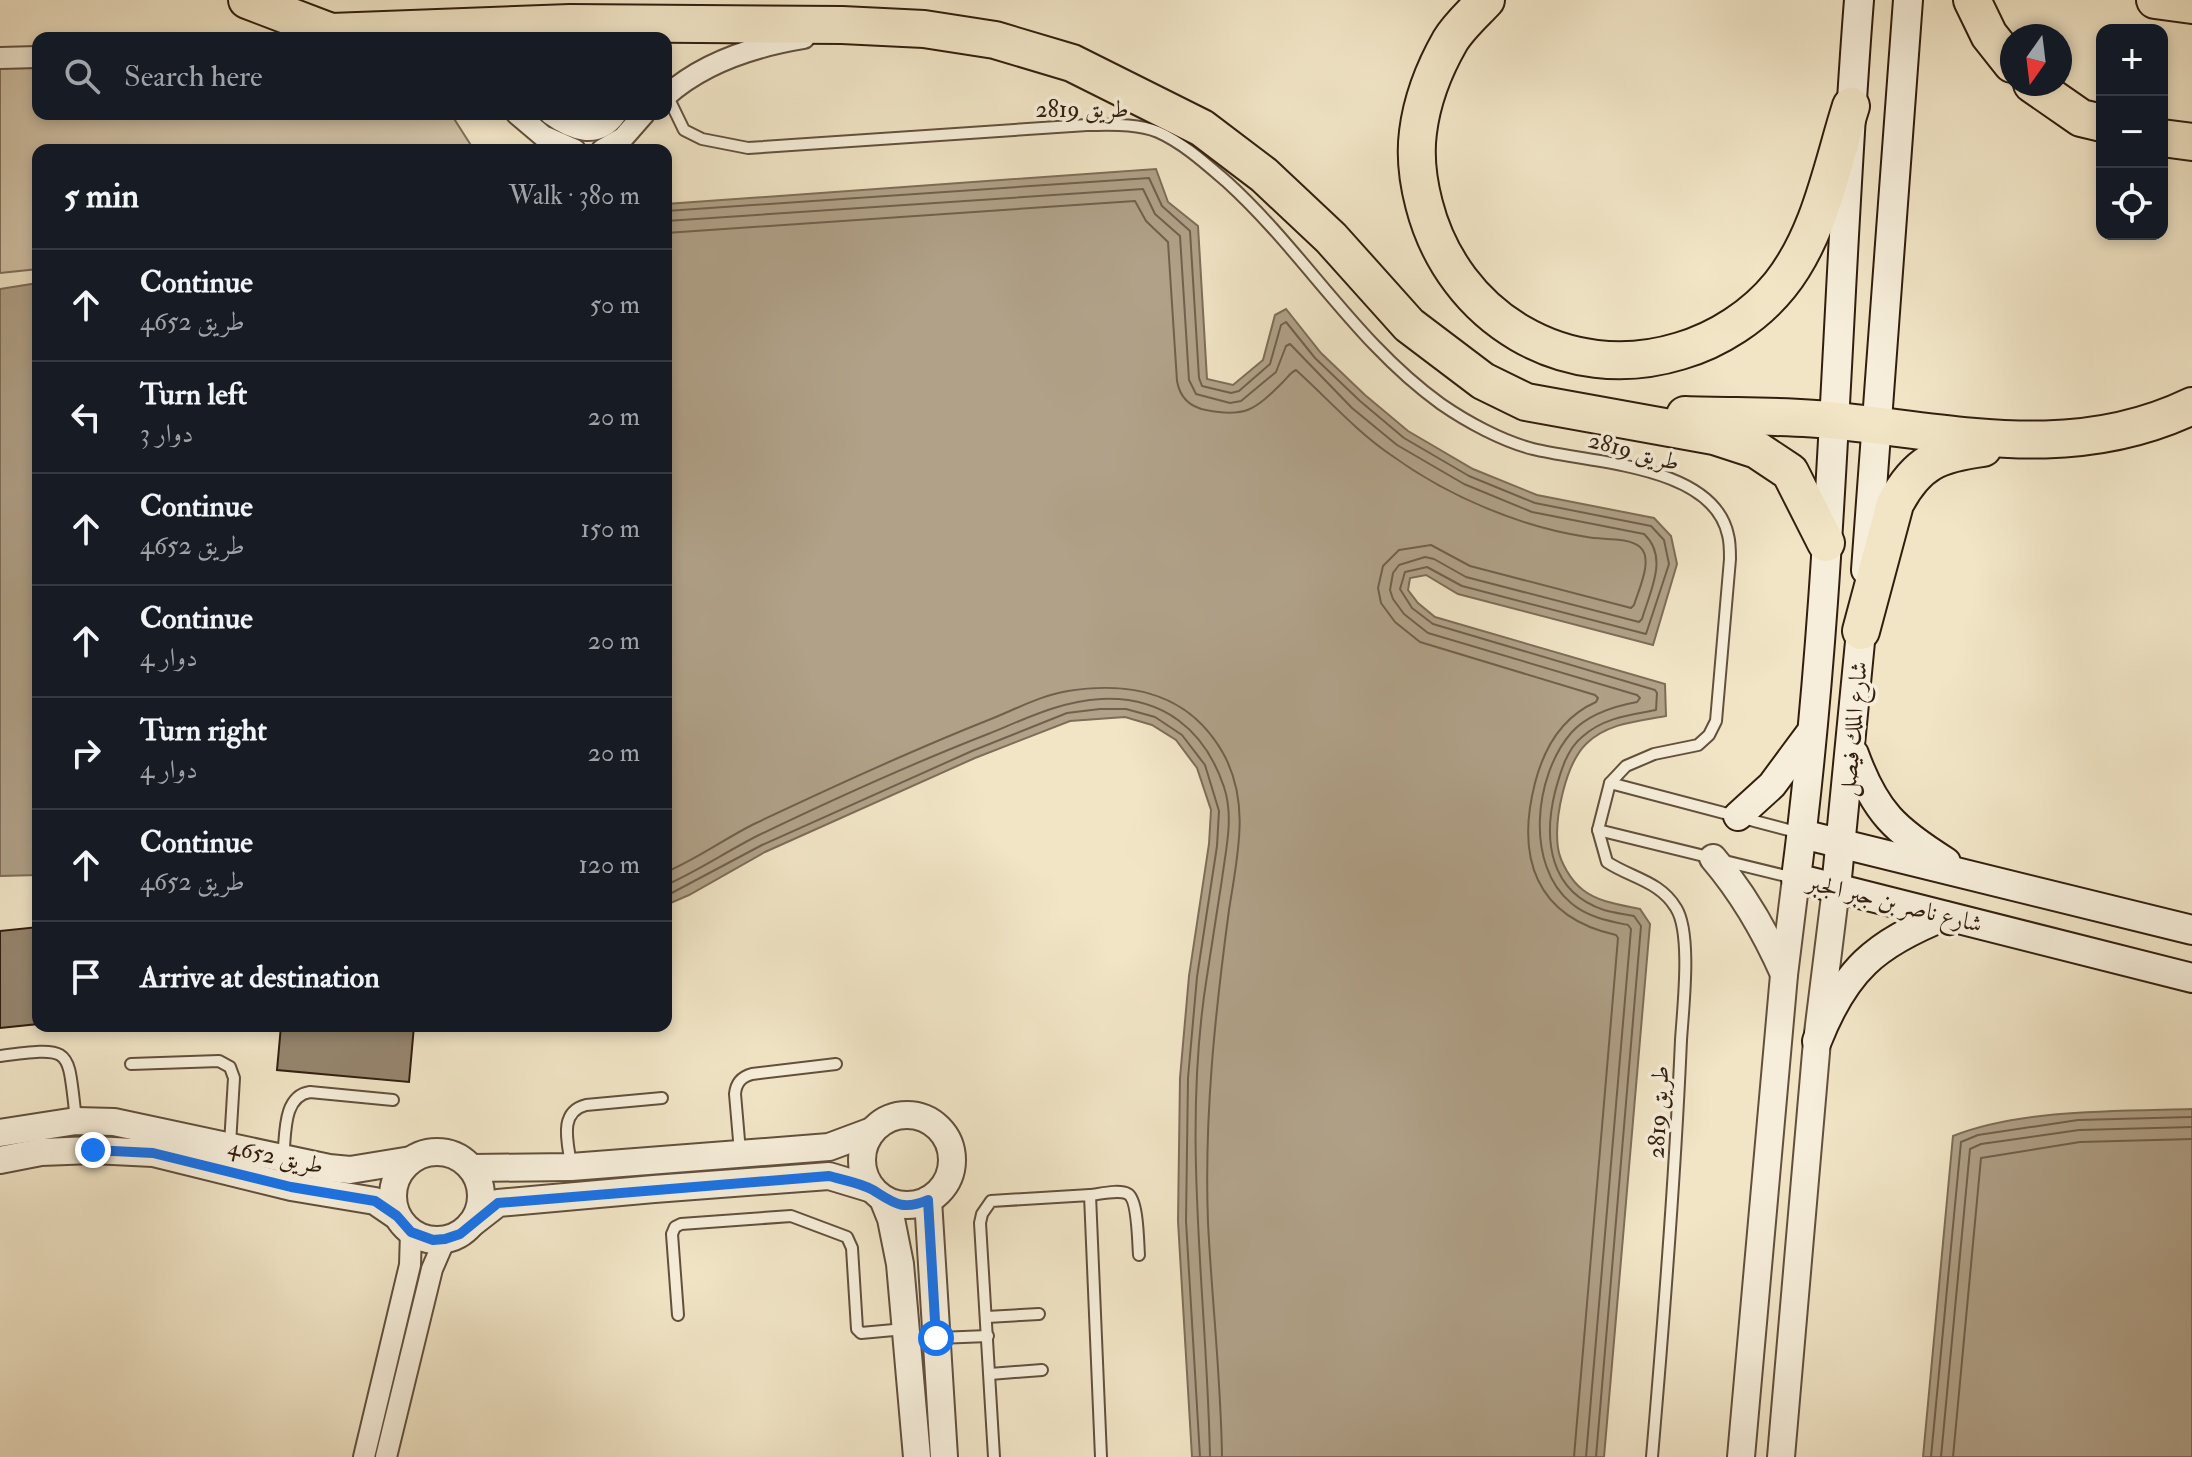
<!DOCTYPE html>
<meta charset="utf-8">
<style>
body{margin:0;font-family:"IM FELL Double Pica",Amiri,serif;background:#242831;color:#f1f3f6}
.controls{position:absolute;right:24px;top:24px;display:grid;overflow:hidden;border-radius:16px;box-shadow:0 4px 12px #0003}
.controls button{width:72px;height:72px;display:grid;place-items:center;padding:0;border:0;border-bottom:2px solid #363941;background:#171b24;color:#f1f3f6;font:40px sans-serif}
.compass{position:absolute;left:2000px;top:24px;width:72px;height:72px;border-radius:50%;background:#171b24;box-shadow:0 4px 12px #0003;rotate:194deg}
.stop{position:absolute;width:24px;height:24px;margin:-18px;border:6px solid #1a73e8;border-radius:50%;background:#fff}
.stop.end{background:#1a73e8;border-color:#fff;box-shadow:0 2px 8px #0008}
.list{margin:0;padding:0;list-style:none}
h2{display:flex;justify-content:space-between;align-items:center;height:104px;margin:0;padding:0 32px;font-size:34px}
h2 small{font-size:26px;font-weight:400;color:#9ea1a6}
.list li{display:grid;grid-template-columns:52px 1fr auto;gap:24px;align-items:center;box-sizing:border-box;height:112px;padding:0 32px;border-top:2px solid #363941}
.list b{display:block;font-size:30px;white-space:nowrap}
.list p{margin:0;font-size:26px;white-space:nowrap;color:#9ea1a6}
.list em{font-size:26px;font-style:normal;color:#9ea1a6}
.icon{flex:none;width:44px;height:44px;fill:none;stroke:currentColor;stroke-width:2;stroke-linecap:round;stroke-linejoin:round}
.map{position:relative;flex:none;width:2192px;height:1457px;overflow:hidden}
.search{position:absolute;background:#171b24;box-shadow:0 4px 12px #0003;left:32px;top:32px;width:640px;height:88px;display:flex;align-items:center;gap:20px;box-sizing:border-box;padding:0 28px;border-radius:16px;color:#9ea1a6;font-size:30px}
.panel{position:absolute;background:#171b24;box-shadow:0 4px 12px #0003;left:32px;top:144px;width:640px;height:888px;border-radius:16px}
.map>svg:first-child{display:block}
</style>
<div class="map">
<svg width="2192" height="1457" viewBox="0 0 2192 1457">
<rect width="100%" height="100%" fill="#f1e5c6"/>
<filter id="stains"><feTurbulence type="fractalNoise" baseFrequency=".0025" numOctaves="4"/><feColorMatrix values="0 0 0 0 .2 0 0 0 0 .09 0 0 0 0 .02 0 0 0 .5 -.17"/></filter>
<radialGradient id="worn" r=".72"><stop offset=".6" stop-color="#630" stop-opacity="0"/><stop offset="1" stop-color="#630" stop-opacity=".3"/></radialGradient>
<polygon fill="#d1c3a7" stroke="#82705b" stroke-width="2" points="38,53 38,114 451,114 474,150 38,150 38,269 0,273 0,54"/>
<g fill="#b0a188" stroke="#7e6d58" stroke-width="2">
<path d="M1156 169 1168 202 1198 226 1207 379 1233 385 1263 360 1275 315 1286 309 1321 353 1365 395 1408 431 1473 469 1537 495 1654 518 1671 536 1677 564 1653 645 1458 594 1426 575 1410 578 1408 590 1418 603 1435 617 1665 684 1666 716C1639 721 1607 723 1586 744 1565 765 1554 819 1558 848 1560 862 1571 881 1583 890 1598 902 1621 905 1640 909L1650 924 1604 1457H1192L1178 1221 1180 1078 1189 976 1209 844 1211 810 1197 768 1176 740 1152 725 1125 717 1070 721 975 758 765 852 689 895 666 905V204Z"/>
<polygon points="38,283 38,875 0,876 0,289"/>
<path d="M2192 1109V1457H1923L1953 1136C2021 1109 2119 1111 2192 1109Z"/>
</g>
<g fill="none" stroke-linecap="round" stroke-linejoin="round">
<g stroke="#71604c" stroke-width="2">
<path d="M666 211 1149 178 1162 206 1190 231 1199 378 1202 386 1231 393 1239 391 1270 364 1281 325 1286 322 1315 358 1360 401 1404 438 1469 476 1535 503 1651 526 1664 540 1669 564 1646 634 1462 586 1427 567 1405 572 1400 589 1412 608 1433 624 1655 690 1657 693 1656 710C1629 715 1603 718 1582 737 1566 750 1560 774 1555 792 1543 841 1550 892 1604 910 1614 913 1624 914 1634 916L1641 926 1596 1457"/>
<path d="M666 221 1143 189 1155 214 1180 236 1189 380 1196 394 1230 403 1241 401 1276 372 1286 346 1290 344 1352 408 1397 445 1464 484 1532 512 1644 534C1669 557 1650 591 1642 619L1639 622 1466 577 1434 559 1425 557 1399 565 1393 573 1390 590 1393 599 1404 614 1428 633 1637 695 1640 698 1637 702C1615 706 1587 715 1571 733 1534 776 1525 865 1571 903 1587 917 1609 921 1628 925L1631 929 1586 1457"/>
<path d="M666 233 1135 201 1146 221 1168 242 1177 381C1180 398 1190 407 1206 410 1245 418 1255 410 1283 382 1288 377 1290 373 1296 370 1327 398 1356 431 1391 455 1431 484 1480 508 1527 523 1546 529 1567 534 1587 537 1602 540 1628 537 1640 547 1654 559 1638 591 1634 605L1631 608 1470 566 1431 545 1399 550 1383 566 1378 588 1381 603 1395 622 1420 642 1595 695 1598 698 1596 702C1562 717 1544 748 1535 783 1516 857 1535 917 1616 935L1618 938 1574 1457"/>
<path d="M666 872C697 859 724 839 754 824 830 788 908 752 986 721 1012 711 1041 695 1068 691 1132 681 1189 693 1223 753 1251 803 1237 857 1229 910 1215 1014 1204 1118 1208 1223 1212 1301 1221 1379 1222 1457"/>
<path d="M666 885C698 871 727 851 759 835 834 799 911 764 988 734 1025 719 1061 701 1101 699 1163 696 1205 730 1224 787 1234 817 1226 848 1222 879 1217 911 1212 944 1207 976 1181 1136 1207 1297 1210 1457"/>
<polyline points="666,896 762,845 972,751 1067,713 1100,709 1126,709 1155,717 1182,735 1205,765 1219,811 1217,846 1197,977 1188,1078 1186,1221 1200,1457"/>
<polyline points="1931,1457 1961,1142 1978,1135 2078,1120 2192,1117"/>
<polyline points="1941,1457 1970,1149 1981,1144 2079,1130 2192,1127"/>
<polyline points="1953,1457 1981,1158 2080,1142 2192,1139"/>
</g>
</g>
<g fill="#95856e" stroke="#321e0f" stroke-width="2">
<polygon points="38,927 38,1024 0,1028 0,931"/>
<polygon points="281,1026 414,1026 409,1082 277,1070"/>
</g>
<g fill="none" stroke-linecap="round" stroke-linejoin="round">
<defs>
<g id="service">
<path d="M667 95 684 130 702 139 748 148 1087 125C1109 125 1137 123 1158 132 1183 143 1206 164 1227 182 1304 252 1356 343 1441 404 1467 422 1502 441 1533 449 1588 463 1713 464 1728 535 1730 542 1730 551 1730 559L1716 721 1709 735 1698 745 1654 754 1626 766 1610 783 1598 830 1607 862C1631 878 1660 881 1676 908 1692 933 1683 1008 1681 1040 1675 1179 1664 1318 1652 1457"/>
<polyline points="1610,783 1800,833"/>
<polyline points="1598,830 1794,878"/>
<path d="M0 1056C75 1046 67 1048 76 1119"/>
<polyline points="131,1064 219,1061 230,1067 234,1078 230,1144"/>
<path d="M740 1152 735 1094C736 1083 741 1077 752 1074L836 1064"/>
<path d="M283 1158C286 1136 282 1096 310 1092L393 1100"/>
<path d="M571 1165C568 1143 558 1112 586 1105L662 1098"/>
<path d="M1090 1195C1100 1194 1119 1189 1128 1194 1138 1200 1138 1243 1139 1255"/>
<polyline points="678,1315 672,1234 675,1227 681,1224 791,1216 847,1237 852,1248 857,1329 861,1333 905,1329"/>
<polyline points="987,1317 1039,1314"/>
<polyline points="938,1338 988,1336"/>
<polyline points="990,1374 1042,1370"/>
<polyline points="994,1457 980,1223 982,1214 991,1201 1090,1195 1101,1457"/>
</g>
<g id="minor">
<polyline points="0,58 38,57"/>
<path d="M666 96C704 62 755 46 804 38"/>
<polyline points="517,114 543,136 575,150"/>
<path d="M550 114C572 130 598 140 616 114"/>
<polyline points="602,150 623,138 644,114"/>
<polyline points="364,1457 410,1265 411,1232"/>
<polyline points="386,1457 432,1269 445,1239"/>
</g>
<g id="tertiary">
<path d="M1713 858C1743 893 1765 931 1784 974"/>
<circle cx="907" cy="1160" r="45"/>
<polyline points="0,1133 76,1121 114,1122 329,1168 350,1170 411,1160"/>
<circle cx="437" cy="1196" r="44"/>
<polyline points="0,1160 41,1152 93,1150 153,1153 291,1187 375,1201 397,1216"/>
<polyline points="472,1168 571,1167 829,1147 872,1131"/>
<polyline points="883,1199 891,1219 900,1264 917,1457"/>
<polyline points="928,1200 944,1457"/>
<polyline points="471,1224 498,1203 654,1189 829,1176 872,1189"/>
<polyline points="1741,1457 1784,975 1796,878"/>
<polyline points="1781,1457 1817,1041 1836,888"/>
</g>
<g id="secondary">
<path d="M1859 0C1836 292 1834 587 1796 878L2192 978"/>
<polyline points="1866,570 1908,0"/>
<path d="M1854 754C1875 812 1895 830 1946 862"/>
<polyline points="1738,816 1772,785 1809,735"/>
<polyline points="1802,834 2192,930"/>
<polyline points="1836,888 1863,611"/>
<path d="M1817 1041C1845 970 1875 944 1945 916"/>
</g>
<g id="motorway">
<polyline points="247,0 331,32 570,23 842,25 924,29 995,40 1072,63 1202,128 1264,175 1331,238 1409,325 1483,381 1526,402 1714,436 1757,450 1790,472 1826,543"/>
<path d="M1486 0C1474 13 1459 26 1450 41 1434 69 1422 100 1418 132 1415 155 1418 181 1424 204 1453 318 1566 386 1680 351 1718 340 1755 316 1780 285 1820 235 1832 166 1851 106"/>
<polyline points="1972,0 1989,35 2012,64"/>
<polyline points="2155,0 2192,5"/>
<polyline points="2032,84 2081,118 2102,123"/>
<polyline points="2162,138 2192,142"/>
<path d="M1685 415C1736 417 1788 415 1838 421 1961 434 2075 462 2192 406"/>
<path d="M1861 631 1895 504C1917 462 1938 454 1983 448"/>
</g>
</defs>
<use href="#service" stroke="#62503d" stroke-width="14"/>
<use href="#minor" stroke="#62503d" stroke-width="24"/>
<use href="#tertiary" stroke="#62503d" stroke-width="30"/>
<use href="#secondary" stroke="#321e0f" stroke-width="32"/>
<use href="#motorway" stroke="#321e0f" stroke-width="40"/>
<use href="#service" stroke="#f6eeda" stroke-width="10"/>
<use href="#minor" stroke="#f6eeda" stroke-width="20"/>
<use href="#tertiary" stroke="#f6eeda" stroke-width="26"/>
<use href="#secondary" stroke="#f6eeda" stroke-width="28"/>
<use href="#motorway" stroke="#f1e5c6" stroke-width="36"/>
</g>
<g fill="none" stroke-linecap="round" stroke-linejoin="round">
<path stroke="#1a73e8" stroke-width="10" d="M93 1150 153 1153 291 1187 375 1201 397 1216 411 1232 433 1240 445 1239 460 1234 498 1203 829 1176C843 1180 861 1183 873 1190 894 1203 902 1211 928 1200L936 1338"/>
</g>
<g text-anchor="middle" stroke-width="7" stroke-linejoin="round" paint-order="stroke">
<g font-size="24" fill="#321e0f" stroke="#f6eeda">
<text x="1082" y="117">طريق 2819</text>
<text transform="translate(1634 451) rotate(15)" y="8">طريق 2819</text>
<text transform="translate(1853 729) rotate(-85)" y="8">شارع الملك فيصل</text>
<text transform="translate(1895 903) rotate(14)" y="8">شارع ناصر بن جبر الجبر</text>
<text transform="translate(1658 1112) rotate(-87)" y="8">طريق 2819</text>
<text transform="translate(276 1156) rotate(12)" y="8">طريق 4652</text>
</g>
</g>
<rect width="100%" height="100%" filter="url(#stains)"/>
<rect width="100%" height="100%" fill="url(#worn)"/>
</svg>
<div class="controls">
<button>+</button>
<button>−</button>
<button><svg class="icon" aria-label="locate" viewBox="0 0 24 24"><circle cx="12" cy="12" r="6"/><path d="M12 2v4M12 18v4M2 12h4M18 12h4"/></svg></button>
</div>
<svg class="compass" viewBox="-18 -18 36 36"><path d="M0-13l5 13h-10z" fill="#e53935"/><path d="M0 13l5-13h-10z" fill="#9ea1a6"/></svg>
<div class="stop" style="left:936px;top:1338px"></div>
<div class="stop end" style="left:93px;top:1150px"></div>
<div class="search"><svg class="icon" aria-label="search" viewBox="0 0 24 24"><circle cx="10" cy="10" r="6"/><path d="M15 15l6 6"/></svg>Search here</div>
<section class="panel">
<h2>5 min<small>Walk · 380 m</small></h2>
<ul class="list">
<li><svg class="icon" aria-label="ahead" viewBox="0 0 24 24"><path d="M12 20V5M6 11l6-6 6 6"/></svg><div><b>Continue</b><p>طريق 4652</p></div><em>50 m</em></li>
<li><svg class="icon" aria-label="left" viewBox="0 0 24 24"><path d="M17 20v-9H6M10 6l-5 5 5 5"/></svg><div><b>Turn left</b><p>دوار 3</p></div><em>20 m</em></li>
<li><svg class="icon" aria-label="ahead" viewBox="0 0 24 24"><path d="M12 20V5M6 11l6-6 6 6"/></svg><div><b>Continue</b><p>طريق 4652</p></div><em>150 m</em></li>
<li><svg class="icon" aria-label="ahead" viewBox="0 0 24 24"><path d="M12 20V5M6 11l6-6 6 6"/></svg><div><b>Continue</b><p>دوار 4</p></div><em>20 m</em></li>
<li><svg class="icon" aria-label="right" viewBox="0 0 24 24"><path d="M7 20v-9h11M14 6l5 5-5 5"/></svg><div><b>Turn right</b><p>دوار 4</p></div><em>20 m</em></li>
<li><svg class="icon" aria-label="ahead" viewBox="0 0 24 24"><path d="M12 20V5M6 11l6-6 6 6"/></svg><div><b>Continue</b><p>طريق 4652</p></div><em>120 m</em></li>
<li><svg class="icon" aria-label="arrive" viewBox="0 0 24 24"><path d="M6 21V4h12l-3 4 3 4H6"/></svg><div><b>Arrive at destination</b></div></li>
</ul>
</section>
</div>
